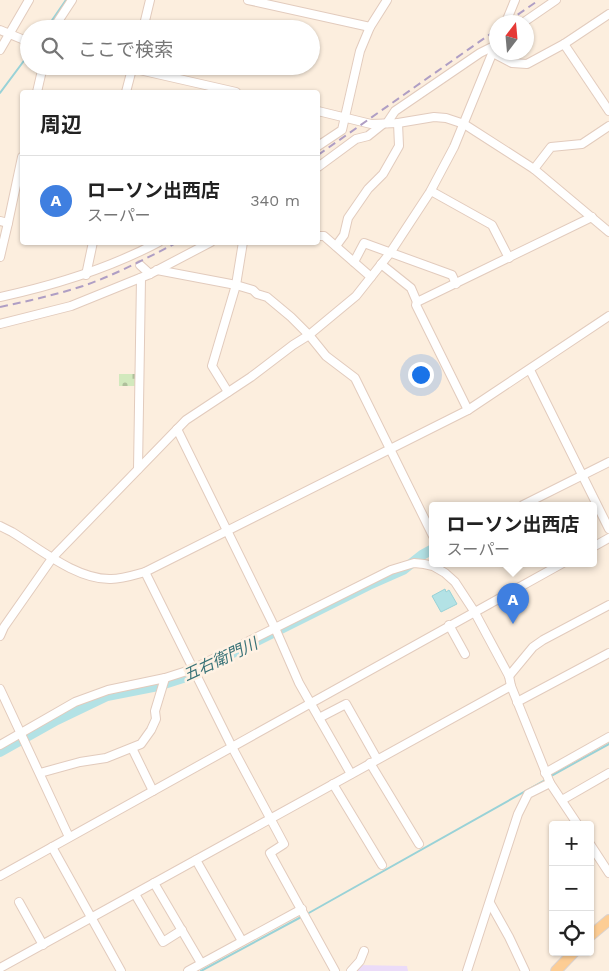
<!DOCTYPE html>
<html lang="ja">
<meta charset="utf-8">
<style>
body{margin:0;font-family:"Work Sans","Noto Sans JP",sans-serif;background:#f2f2f2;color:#222}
.controls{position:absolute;right:15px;bottom:15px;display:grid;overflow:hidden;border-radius:5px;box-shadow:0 1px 4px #0004}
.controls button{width:45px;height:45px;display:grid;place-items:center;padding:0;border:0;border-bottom:1px solid #e0e0e0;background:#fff;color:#222;font:25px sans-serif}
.compass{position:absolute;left:489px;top:15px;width:45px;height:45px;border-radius:50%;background:#fff;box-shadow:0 1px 4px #0004;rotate:16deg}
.you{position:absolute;left:420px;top:374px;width:18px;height:18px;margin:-12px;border:4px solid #fff;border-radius:50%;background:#1a73e8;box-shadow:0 0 0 8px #1a73e833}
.badge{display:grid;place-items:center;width:32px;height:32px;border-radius:50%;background:#d93025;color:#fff;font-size:16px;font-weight:700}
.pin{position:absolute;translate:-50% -41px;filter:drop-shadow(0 1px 2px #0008)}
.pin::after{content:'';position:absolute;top:26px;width:18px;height:15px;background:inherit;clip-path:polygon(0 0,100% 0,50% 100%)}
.popup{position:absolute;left:429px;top:502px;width:168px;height:65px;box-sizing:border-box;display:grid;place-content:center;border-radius:5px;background:#fff;filter:drop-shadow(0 1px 4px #0005);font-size:16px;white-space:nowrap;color:#767676}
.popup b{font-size:19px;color:#222}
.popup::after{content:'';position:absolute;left:50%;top:100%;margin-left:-10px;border:10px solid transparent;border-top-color:#fff}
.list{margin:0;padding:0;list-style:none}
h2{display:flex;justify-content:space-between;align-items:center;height:65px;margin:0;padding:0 20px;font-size:21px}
h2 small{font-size:16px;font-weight:400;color:#767676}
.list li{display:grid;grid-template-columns:32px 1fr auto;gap:15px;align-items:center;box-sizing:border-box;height:90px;padding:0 20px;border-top:1px solid #e0e0e0}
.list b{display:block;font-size:19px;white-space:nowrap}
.list p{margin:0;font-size:16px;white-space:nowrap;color:#767676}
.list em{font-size:16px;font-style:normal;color:#767676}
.icon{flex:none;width:28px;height:28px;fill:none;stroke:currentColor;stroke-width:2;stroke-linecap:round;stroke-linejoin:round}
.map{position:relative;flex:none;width:609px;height:971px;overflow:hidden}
.search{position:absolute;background:#fff;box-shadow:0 1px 4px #0004;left:20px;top:20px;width:300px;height:55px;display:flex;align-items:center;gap:12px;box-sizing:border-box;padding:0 18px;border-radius:28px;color:#767676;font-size:19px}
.panel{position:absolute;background:#fff;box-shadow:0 1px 4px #0004;left:20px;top:90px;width:300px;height:155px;border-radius:5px}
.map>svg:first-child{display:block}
</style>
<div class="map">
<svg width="609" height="971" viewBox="0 0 609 971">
<defs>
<pattern id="cemetery-stones" width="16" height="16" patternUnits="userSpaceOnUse" patternTransform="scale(1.25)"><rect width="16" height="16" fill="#d2e9bd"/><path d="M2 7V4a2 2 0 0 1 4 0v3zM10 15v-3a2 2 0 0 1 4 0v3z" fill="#afbf9b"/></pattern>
</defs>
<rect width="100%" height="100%" fill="#fceede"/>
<polygon fill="#ebdbf8" points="358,965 407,966 408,971 352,971"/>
<rect fill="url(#cemetery-stones)" x="119" y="374" width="18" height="12"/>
<polygon fill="#b3e2e5" stroke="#99d2d7" points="445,589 446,592 449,590 457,604 441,612 432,596"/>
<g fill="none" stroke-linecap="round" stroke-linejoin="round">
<g stroke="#99d2d7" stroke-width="2">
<polyline points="46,29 66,0"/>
<polyline points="0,93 29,54"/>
<polyline points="551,776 609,744"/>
<polyline points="307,914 547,779"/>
<polyline points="201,971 303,916"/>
</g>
<polyline stroke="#b3e2e5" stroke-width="10" points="0,752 57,720 107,696 158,686 183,678 369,585 403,570 422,555 433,549"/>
<defs>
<g id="minor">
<polyline points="248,0 370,27"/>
<polyline points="506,22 515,0"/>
<polyline points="524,22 556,0"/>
<polyline points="53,29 72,0"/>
<polyline points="143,29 150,0"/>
<polyline points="0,30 29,42"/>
<polyline points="564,44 609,111"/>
<polyline points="0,50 29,0"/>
<polyline points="493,53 512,63 527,64 564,44 609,14"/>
<polyline points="122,66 236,92"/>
<polyline points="37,92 43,66"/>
<polyline points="126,92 132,69"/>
<polyline points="318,111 371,124 398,123 434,117 446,118 464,124 534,169 609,232"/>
<polyline points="387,123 395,111 480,53 496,45"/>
<polyline points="318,146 342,130 360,51 370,27 387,0"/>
<polyline points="318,167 356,139 368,136 383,124"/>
<polyline points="534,169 551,147 582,144 609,126"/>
<polyline points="431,191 492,225 509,258"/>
<polyline points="0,221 8,223 0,257"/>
<polyline points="8,223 22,157"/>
<polyline points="318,236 324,236 371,277"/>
<polyline points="336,246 344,235 348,218 368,189 383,174 399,146 398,123"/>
<polyline points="354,262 364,243 452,275 456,284"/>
<polyline points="381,264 411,288 417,302 592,217"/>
<polyline points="140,265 150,274"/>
<polyline points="157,270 236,285 253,290 257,294 267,297 291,317 309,335 326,356 355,378 433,536"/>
<polyline points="86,275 93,242"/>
<path d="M0 297C56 285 108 269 159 242"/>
<polyline points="417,302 416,305 468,410"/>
<polyline points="0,324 71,306 150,274 211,242"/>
<polyline points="530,370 609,529"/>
<polyline points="228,392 212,366 236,285 243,242"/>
<polyline points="177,429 275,628 299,683 351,774"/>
<polyline points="138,469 141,278"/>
<polyline points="523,505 609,462"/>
<path d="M0 526 12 532C40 549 77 580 111 579 123 579 134 575 145 572L468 410 609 316"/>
<polyline points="593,547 609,538"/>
<polyline points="145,572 232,747 284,844 270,853 335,971"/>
<polyline points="449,625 465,654"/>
<polyline points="0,636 4,627 53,557 186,420 251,377 293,345 309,335 356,296 390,253 430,192 454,147 496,44"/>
<polyline points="509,676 533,647 543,640 609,605"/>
<polyline points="0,689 69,837"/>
<polyline points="517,702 609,653"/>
<polyline points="319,718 346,704 377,759"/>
<polyline points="0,745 75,702 108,690 165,678 193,669 391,570 414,563 424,564 433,566 445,573 455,582 474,611 509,676 511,686 550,783 578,825"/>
<polyline points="132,748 153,791"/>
<polyline points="370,763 419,844"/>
<polyline points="40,773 80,762 106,758 141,744 151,730 156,719 155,711 165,678"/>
<polyline points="545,773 609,737"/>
<polyline points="333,784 382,865"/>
<polyline points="562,800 609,773"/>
<polyline points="590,844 609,873"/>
<polyline points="52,847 121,971"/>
<polyline points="196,860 242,941"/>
<polyline points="0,876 563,563"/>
<polyline points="154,883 201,963"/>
<polyline points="135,894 163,942 182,930"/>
<polyline points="19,902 43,945"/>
<polyline points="490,903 509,937 525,971"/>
<polyline points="0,968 511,686"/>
<polyline points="188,971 302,909"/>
<polyline points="351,971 360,961 364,951"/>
<polyline points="467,971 518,814 528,794 550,783"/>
</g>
<g id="major">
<polyline points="590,936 609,920"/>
<polyline points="556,971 574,952"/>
</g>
</defs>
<use href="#minor" stroke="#e2cbbd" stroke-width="10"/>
<use href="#major" stroke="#dad2cf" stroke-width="12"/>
<use href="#minor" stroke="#fff" stroke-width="8"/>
<use href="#major" stroke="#fdcd94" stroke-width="10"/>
<g stroke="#af9ec4" stroke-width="2" stroke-dasharray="8 5" stroke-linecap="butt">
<polyline points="507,22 539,0"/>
<polyline points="318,155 496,30"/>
<path d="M0 307C28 301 55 295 83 286 115 275 147 258 178 242"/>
</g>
</g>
<g text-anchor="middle" stroke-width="5" stroke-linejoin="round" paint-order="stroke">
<g font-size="16" font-style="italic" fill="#3a7378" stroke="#fff2e4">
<text transform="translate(220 659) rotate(-25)" y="6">五右衛門川</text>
</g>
</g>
</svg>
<div class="controls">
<button>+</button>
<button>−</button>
<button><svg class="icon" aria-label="locate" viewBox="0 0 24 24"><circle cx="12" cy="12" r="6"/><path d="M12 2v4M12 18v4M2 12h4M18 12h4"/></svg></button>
</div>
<svg class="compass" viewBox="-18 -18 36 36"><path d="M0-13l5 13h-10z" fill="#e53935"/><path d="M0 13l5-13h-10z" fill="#767676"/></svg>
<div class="you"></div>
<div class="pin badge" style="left:513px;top:624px;background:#3f7fe0">A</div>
<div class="popup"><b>ローソン出西店</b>スーパー</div>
<div class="search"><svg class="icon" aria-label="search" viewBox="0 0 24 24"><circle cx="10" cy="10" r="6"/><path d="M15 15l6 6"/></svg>ここで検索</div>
<section class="panel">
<h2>周辺<small></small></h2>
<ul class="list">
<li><span class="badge" style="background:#3f7fe0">A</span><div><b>ローソン出西店</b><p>スーパー</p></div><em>340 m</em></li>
</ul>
</section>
</div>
